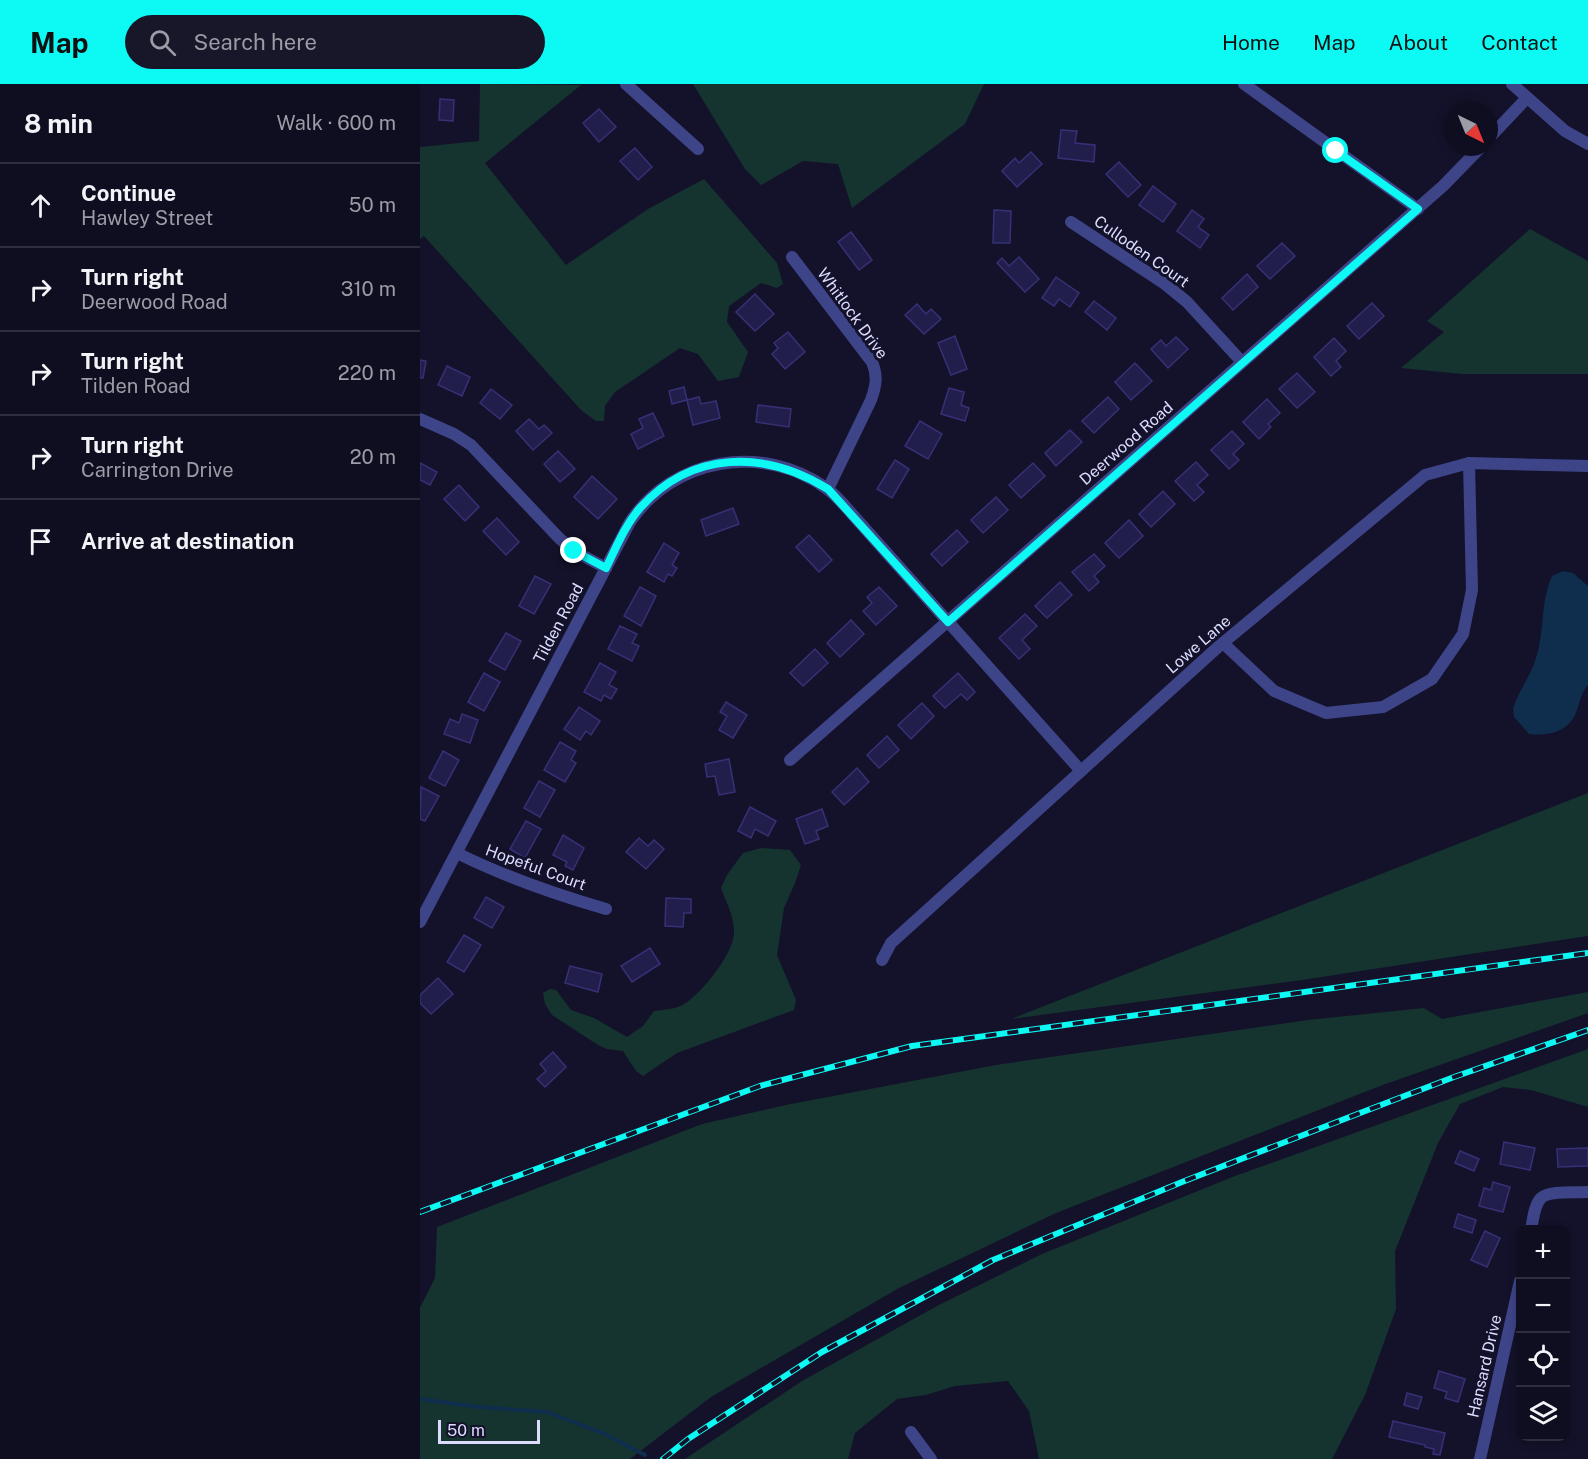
<!DOCTYPE html>
<meta charset="utf-8">
<style>
body{margin:0;font-family:"Public Sans",sans-serif;background:#171729;color:#f1f3f6}
.controls{position:absolute;right:18px;bottom:18px;display:grid;overflow:hidden;border-radius:12px;box-shadow:0 3px 9px #0003}
.controls button{width:54px;height:54px;display:grid;place-items:center;padding:0;border:0;border-bottom:2px solid #2e2e3e;background:#0e0e20;color:#f1f3f6;font:30px sans-serif}
.compass{position:absolute;left:1024px;top:18px;width:54px;height:54px;border-radius:50%;background:#0e0e20;box-shadow:0 3px 9px #0003;rotate:137deg}
.scale{position:absolute;left:18px;bottom:15px;width:102px;box-sizing:border-box;padding-left:6px;border:3px solid #dcdcfe;border-top:0;font-size:16px;line-height:21px;white-space:nowrap;color:#dcdcfe;-webkit-text-stroke:4px #13122a;paint-order:stroke}
.stop{position:absolute;width:18px;height:18px;margin:-14px;border:4px solid #0df9f4;border-radius:50%;background:#fff}
.stop.end{background:#0df9f4;border-color:#fff;box-shadow:0 2px 6px #0008}
.list{margin:0;padding:0;list-style:none}
h2{display:flex;justify-content:space-between;align-items:center;height:78px;margin:0;padding:0 24px;font-size:26px}
h2 small{font-size:20px;font-weight:400;color:#9b9ca5}
.list li{display:grid;grid-template-columns:39px 1fr auto;gap:18px;align-items:center;box-sizing:border-box;height:84px;padding:0 24px;border-top:2px solid #2e2e3e}
.list b{display:block;font-size:22px;white-space:nowrap}
.list p{margin:0;font-size:20px;white-space:nowrap;color:#9b9ca5}
.list em{font-size:20px;font-style:normal;color:#9b9ca5}
.icon{flex:none;width:33px;height:33px;fill:none;stroke:currentColor;stroke-width:2;stroke-linecap:round;stroke-linejoin:round}
.map{position:relative;flex:none;width:1168px;height:1375px;overflow:hidden}
header{display:flex;align-items:center;gap:36px;box-sizing:border-box;height:84px;padding:0 30px;background:#0df9f4;color:#111}
header strong{font-size:28px}
nav{display:flex;gap:33px;margin-inline-start:auto;font-size:21px}
.search{width:420px;height:54px;background:#171729;display:flex;align-items:center;gap:15px;box-sizing:border-box;padding:0 21px;border-radius:33px;color:#9b9ca5;font-size:22px}
main{display:flex}
aside{flex:1;background:#0e0e20}
.map>svg:first-child{display:block}
</style>
<header>
<strong>Map</strong>
<div class="search"><svg class="icon" aria-label="search" viewBox="0 0 24 24"><circle cx="10" cy="10" r="6"/><path d="M15 15l6 6"/></svg>Search here</div>
<nav><a>Home</a><a>Map</a><a>About</a><a>Contact</a></nav>
</header>
<main>
<aside>
<h2>8 min<small>Walk · 600 m</small></h2>
<ul class="list">
<li><svg class="icon" aria-label="ahead" viewBox="0 0 24 24"><path d="M12 20V5M6 11l6-6 6 6"/></svg><div><b>Continue</b><p>Hawley Street</p></div><em>50 m</em></li>
<li><svg class="icon" aria-label="right" viewBox="0 0 24 24"><path d="M7 20v-9h11M14 6l5 5-5 5"/></svg><div><b>Turn right</b><p>Deerwood Road</p></div><em>310 m</em></li>
<li><svg class="icon" aria-label="right" viewBox="0 0 24 24"><path d="M7 20v-9h11M14 6l5 5-5 5"/></svg><div><b>Turn right</b><p>Tilden Road</p></div><em>220 m</em></li>
<li><svg class="icon" aria-label="right" viewBox="0 0 24 24"><path d="M7 20v-9h11M14 6l5 5-5 5"/></svg><div><b>Turn right</b><p>Carrington Drive</p></div><em>20 m</em></li>
<li><svg class="icon" aria-label="arrive" viewBox="0 0 24 24"><path d="M6 21V4h12l-3 4 3 4H6"/></svg><div><b>Arrive at destination</b></div></li>
</ul>
</aside>
<div class="map">
<svg width="1168" height="1375" viewBox="0 0 1168 1375">
<rect width="100%" height="100%" fill="#13122a"/>
<g fill="#15342f">
<polygon points="60,0 161,1 65,79 146,181 228,125 284,95 357,179 363,200 357,204 341,199 309,222 307,238 328,268 319,293 298,297 278,270 260,264 195,308 185,322 184,337 176,337 161,326 4,152 0,155 0,63 59,57"/>
<polygon points="273,0 564,0 545,40 432,124 418,80 383,77 341,101 325,85"/>
<polygon points="1110,145 1168,177 1168,290 1042,290 981,284 1024,248 1007,237"/>
<polygon points="1168,709 1168,852 882,896 591,935"/>
<path d="M341 764 370 766 381 781 375 799 364 824 357 871 376 916 374 926 257 969 223 992 216 987 203 967 187 965 178 961 132 931 125 920 123 909 130 905 136 906 151 926 174 934 207 953 223 942 234 927C244 926 257 925 266 919 284 906 313 870 314 849 315 834 306 818 301 804L307 791 323 769Z"/>
<polygon points="1168,908 1168,929 960,1002 636,1129 479,1204 291,1313 210,1375 0,1375 0,1224 15,1194 17,1143 282,1040 366,1021 576,981 888,936 1004,924 1022,935"/>
<polygon points="1168,965 1168,1023 1111,1006 1083,1003 1040,1020 1018,1059 975,1167 976,1225 945,1311 912,1375 619,1375 609,1327 588,1297 535,1302 506,1311 477,1315 435,1349 428,1375 265,1375 382,1297 517,1222 622,1170 815,1092"/>
</g>
<path fill="#0f2d4c" d="M1143 487 1153 489 1168 502V601C1160 610 1160 620 1155 631 1146 649 1127 652 1109 650L1094 633 1093 625C1098 607 1111 592 1116 574 1125 547 1120 518 1132 492Z"/>
<g fill="none" stroke-linecap="round" stroke-linejoin="round">
<polyline stroke="#0f2d4c" stroke-width="4" points="0,1315 59,1323 127,1328 185,1350 225,1371"/>
</g>
<g fill="#221e4b" stroke="#363176" stroke-width="1.5">
<polygon points="20,15 34,16 33,37 19,36"/>
<polygon points="179,25 196,43 179,58 163,39"/>
<polygon points="641,46 657,47 655,59 675,61 674,78 638,74"/>
<polygon points="215,64 232,83 218,96 200,77"/>
<polygon points="611,68 622,80 597,103 582,87 595,74 599,79"/>
<polygon points="699,78 721,101 708,113 686,90"/>
<polygon points="733,102 756,120 743,138 719,121"/>
<polygon points="574,126 591,127 590,159 573,159"/>
<polygon points="772,126 784,135 778,143 789,151 780,164 757,147"/>
<polygon points="431,148 452,176 439,186 418,158"/>
<polygon points="862,159 875,172 850,195 837,182"/>
<polygon points="599,173 619,195 605,208 577,179 582,174 589,182"/>
<polygon points="827,190 838,203 813,226 802,214"/>
<polygon points="636,193 659,209 650,223 639,215 634,222 622,214"/>
<polygon points="335,210 354,230 335,247 316,228"/>
<polygon points="674,217 696,234 687,246 665,228"/>
<polygon points="952,219 964,232 939,255 927,242"/>
<polygon points="497,220 506,230 511,225 521,235 504,250 485,231"/>
<polygon points="368,248 385,268 365,285 352,270 358,264 354,259"/>
<polygon points="535,252 547,285 531,291 518,259"/>
<polygon points="756,253 768,265 748,284 731,265 741,256 746,262"/>
<polygon points="914,254 926,267 916,277 921,283 911,292 894,273"/>
<polygon points="0,276 6,277 3,294 0,294"/>
<polygon points="715,279 732,297 711,316 695,298"/>
<polygon points="27,282 50,293 42,312 18,301"/>
<polygon points="877,289 895,308 877,324 859,305"/>
<polygon points="264,303 267,316 279,313 281,320 296,317 300,334 273,341 267,316 252,320 249,307"/>
<polygon points="529,304 544,308 541,321 549,324 545,337 521,330"/>
<polygon points="71,305 92,321 80,335 60,319"/>
<polygon points="688,313 699,325 674,349 662,337"/>
<polygon points="847,315 860,329 848,340 851,343 839,355 823,338"/>
<polygon points="338,321 371,325 369,343 336,338"/>
<polygon points="233,329 244,352 218,365 211,350 223,344 219,335"/>
<polygon points="109,335 119,345 124,341 132,349 113,366 96,347"/>
<polygon points="500,337 522,350 508,375 485,362"/>
<polygon points="650,346 662,358 636,382 625,369"/>
<polygon points="812,347 824,360 813,370 819,376 809,385 791,366"/>
<polygon points="138,367 155,385 140,398 124,380"/>
<polygon points="475,376 489,385 472,414 457,405"/>
<polygon points="776,378 788,391 777,401 784,408 774,417 755,397"/>
<polygon points="0,379 17,388 10,401 0,396"/>
<polygon points="613,379 625,392 601,414 589,401"/>
<polygon points="172,392 197,415 178,435 154,413"/>
<polygon points="39,401 59,423 45,437 24,415"/>
<polygon points="743,407 755,420 731,443 719,430"/>
<polygon points="576,413 588,426 563,449 551,436"/>
<polygon points="313,424 319,440 286,452 281,436"/>
<polygon points="77,434 99,458 86,471 63,447"/>
<polygon points="709,436 723,452 699,474 685,459"/>
<polygon points="537,446 548,458 522,482 511,470"/>
<polygon points="389,451 412,476 399,488 376,463"/>
<polygon points="244,459 259,469 252,481 257,484 252,492 248,490 244,498 227,488"/>
<polygon points="674,470 685,482 674,492 679,498 669,507 652,488"/>
<polygon points="115,492 131,500 114,530 99,522"/>
<polygon points="640,498 652,511 627,534 615,522"/>
<polygon points="220,503 236,512 221,542 204,532"/>
<polygon points="459,503 477,522 456,541 443,527 452,519 447,513"/>
<polygon points="605,530 617,542 602,556 610,565 599,575 579,554"/>
<polygon points="431,536 444,550 420,573 407,559"/>
<polygon points="200,542 217,550 212,559 219,562 212,577 188,565"/>
<polygon points="86,549 101,557 85,586 69,577"/>
<polygon points="395,565 408,579 383,602 370,589"/>
<polygon points="180,579 196,588 189,601 197,605 191,615 184,611 181,617 164,608"/>
<polygon points="64,589 80,598 64,627 48,618"/>
<polygon points="538,589 555,608 547,616 541,610 525,624 513,612"/>
<polygon points="306,618 327,631 313,654 299,646 307,632 300,628"/>
<polygon points="502,619 514,632 491,655 478,641"/>
<polygon points="159,623 180,637 171,651 166,647 160,656 144,645"/>
<polygon points="42,630 58,636 50,659 24,650 30,635 39,639"/>
<polygon points="467,652 479,666 459,684 447,671"/>
<polygon points="140,658 156,667 151,676 156,679 145,698 124,686"/>
<polygon points="23,667 39,676 25,702 9,694"/>
<polygon points="309,675 315,708 299,711 295,692 287,693 285,680"/>
<polygon points="437,684 449,698 424,721 412,708"/>
<polygon points="119,697 135,706 120,733 104,724"/>
<polygon points="1,703 19,712 5,737 0,735"/>
<polygon points="330,723 356,737 348,752 335,745 331,754 318,747"/>
<polygon points="402,725 408,742 396,747 399,755 385,760 376,735"/>
<polygon points="106,737 121,745 105,774 90,765"/>
<polygon points="143,751 164,764 153,786 145,782 147,778 133,771"/>
<polygon points="219,754 228,762 234,756 244,765 226,785 206,768"/>
<polygon points="66,813 84,823 72,844 54,834"/>
<polygon points="246,814 271,815 271,829 264,829 263,843 245,842"/>
<polygon points="44,851 61,861 44,888 27,878"/>
<polygon points="230,864 240,880 212,898 201,882"/>
<polygon points="150,882 182,890 178,908 145,899"/>
<polygon points="18,894 33,910 11,930 0,919 0,911"/>
<polygon points="133,968 146,983 125,1003 117,995 126,987 120,980"/>
<polygon points="1084,1058 1115,1064 1110,1086 1080,1080"/>
<polygon points="1168,1064 1168,1082 1138,1083 1137,1065"/>
<polygon points="1040,1067 1059,1075 1054,1087 1035,1079"/>
<polygon points="1073,1098 1090,1103 1083,1128 1059,1122 1064,1104 1071,1106"/>
<polygon points="1038,1130 1056,1136 1052,1149 1034,1143"/>
<polygon points="1065,1147 1080,1154 1067,1183 1051,1176"/>
<polygon points="1019,1287 1045,1295 1038,1318 1025,1314 1027,1308 1014,1304"/>
<polygon points="987,1309 1002,1313 998,1325 984,1321"/>
<polygon points="973,1337 1025,1349 1020,1371 1013,1370 1014,1365 1005,1363 1005,1361 969,1353"/>
</g>
<g fill="none" stroke-linecap="round" stroke-linejoin="round">
<g stroke="#3e4488" stroke-width="12">
<polyline points="206,0 278,65"/>
<polyline points="824,0 998,125"/>
<polyline points="1092,0 1145,47 1168,60"/>
<polyline points="1069,54 1107,14"/>
<polyline points="651,138 745,200 767,218 822,278"/>
<path d="M372 173 452 278C458 292 456 302 451 316L408 405"/>
<polyline points="0,335 34,350 51,361 139,454 154,467 186,484"/>
<polyline points="803,559 854,607 906,629 963,623 1012,595 1043,550 1052,506 1049,379"/>
<polyline points="370,676 1023,102 1061,63"/>
<path d="M37 769C85 793 134 810 186 825"/>
<path d="M0 838 210 438C254 373 343 359 406 404 416 411 424 421 432 430L661 687"/>
<polyline points="462,876 471,859 798,563 1005,391 1049,379 1168,382"/>
<path d="M1111 1146C1113 1136 1114 1121 1121 1114 1129 1106 1157 1109 1168 1108"/>
<polyline points="491,1348 511,1375"/>
<polyline points="1060,1375 1100,1197"/>
</g>
<defs>
<g id="rail">
<polyline points="0,1128 340,1002 492,962 1168,869"/>
<polyline points="243,1375 268,1355 402,1268 573,1176 762,1098 927,1034 1034,993 1168,946"/>
</g>
</defs>
<use href="#rail" stroke="#0df9f4" stroke-width="6"/>
<use href="#rail" stroke="#13122a" stroke-width="4" stroke-dasharray="11" stroke-linecap="butt"/>
</g>
<g fill="none" stroke-linecap="round" stroke-linejoin="round">
<path stroke="#0df9f4" stroke-width="8" d="M154 467 186 484C196 464 205 441 220 424 272 366 345 366 408 405L528 538 998 125 916 67"/>
</g>
<g text-anchor="middle" stroke-width="6" stroke-linejoin="round" paint-order="stroke">
<g font-size="16" fill="#dcdcfe" stroke="#13122a">
<text transform="translate(722 167) rotate(35)" y="6">Culloden Court</text>
<text transform="translate(433 229) rotate(54)" y="6">Whitlock Drive</text>
<text transform="translate(706 359) rotate(-41)" y="6">Deerwood Road</text>
<text transform="translate(138 539) rotate(-62)" y="6">Tilden Road</text>
<text transform="translate(778 560) rotate(-41)" y="6">Lowe Lane</text>
<text transform="translate(116 783) rotate(20)" y="6">Hopeful Court</text>
<text transform="translate(1064 1282) rotate(-77)" y="6">Hansard Drive</text>
</g>
</g>
</svg>
<div class="controls">
<button>+</button>
<button>−</button>
<button><svg class="icon" aria-label="locate" viewBox="0 0 24 24"><circle cx="12" cy="12" r="6"/><path d="M12 2v4M12 18v4M2 12h4M18 12h4"/></svg></button>
<button><svg class="icon" aria-label="layers" viewBox="0 0 24 24"><path d="M12 4l9 5-9 5-9-5zM3 14l9 5 9-5"/></svg></button>
</div>
<svg class="compass" viewBox="-18 -18 36 36"><path d="M0-13l5 13h-10z" fill="#e53935"/><path d="M0 13l5-13h-10z" fill="#9b9ca5"/></svg>
<div class="scale">50 m</div>
<div class="stop" style="left:916px;top:67px"></div>
<div class="stop end" style="left:154px;top:467px"></div>
</div>
</main>
